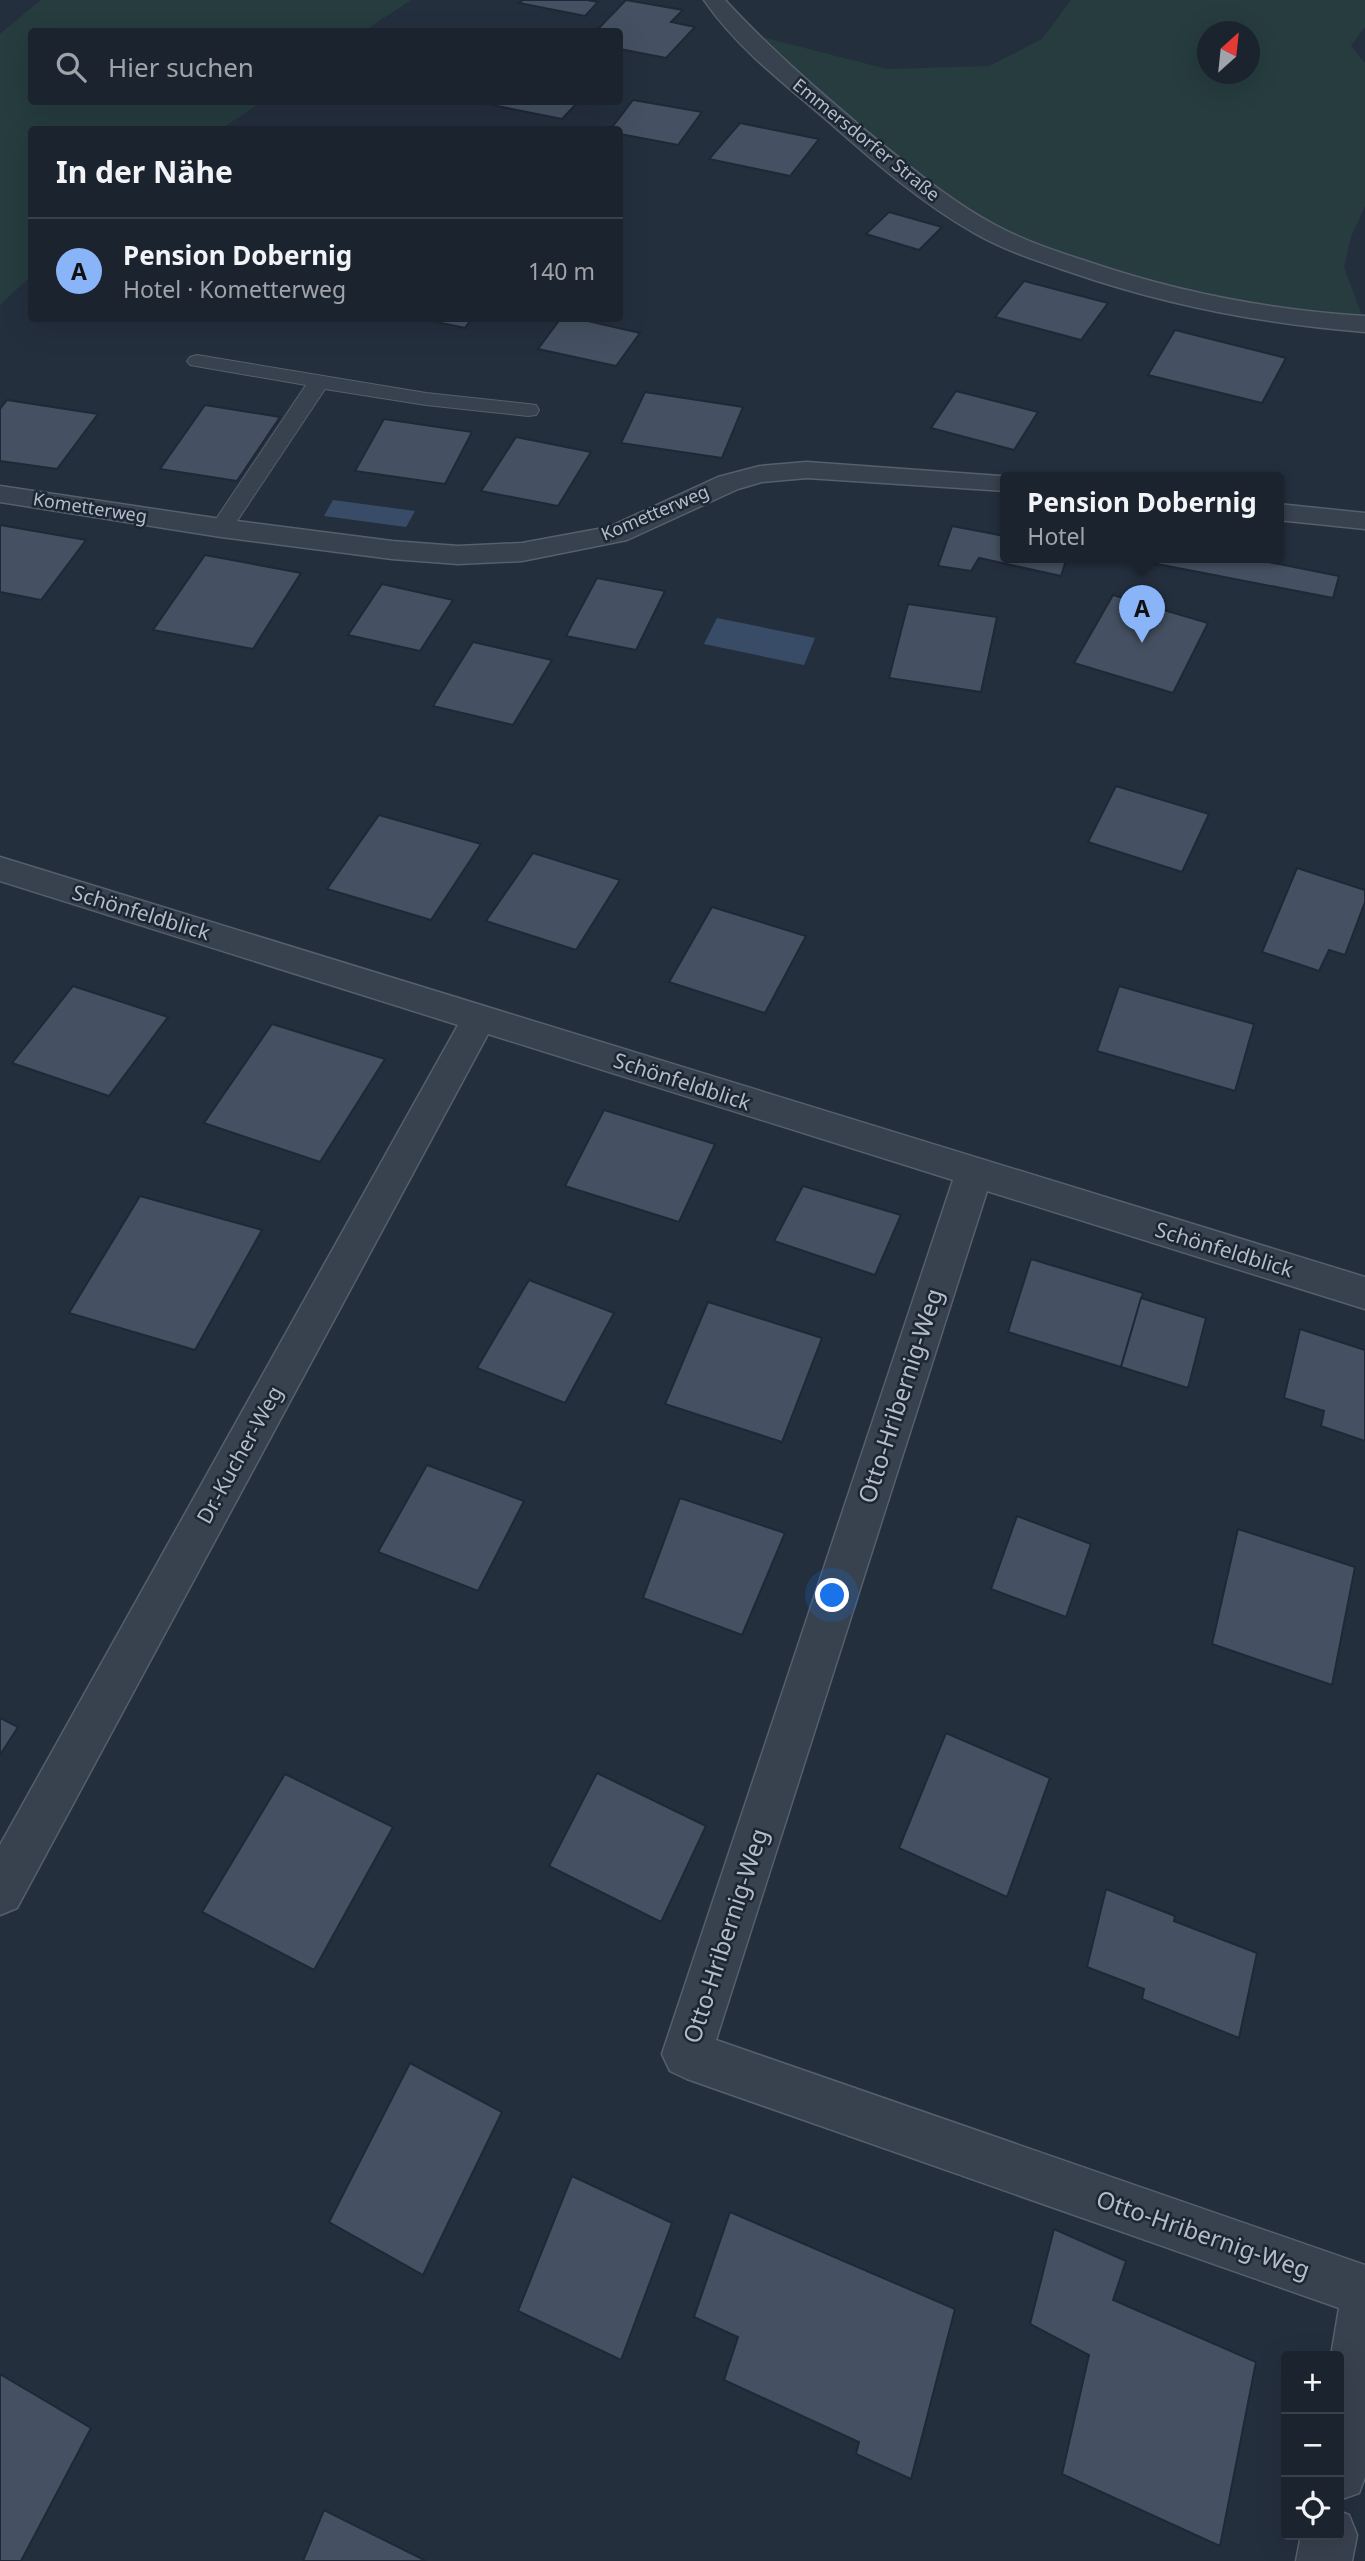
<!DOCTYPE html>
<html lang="de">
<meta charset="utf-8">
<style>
body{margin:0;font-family:"Noto Sans",sans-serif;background:#282f3a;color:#f1f3f6}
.controls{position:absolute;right:21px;bottom:21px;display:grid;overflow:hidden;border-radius:7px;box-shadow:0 7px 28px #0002}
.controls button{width:63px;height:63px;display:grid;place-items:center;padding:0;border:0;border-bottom:2px solid #39404a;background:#1b232e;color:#f1f3f6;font:35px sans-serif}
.compass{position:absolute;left:1197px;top:21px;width:63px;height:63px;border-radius:50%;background:#1b232e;box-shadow:0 7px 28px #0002;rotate:27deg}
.you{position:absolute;left:833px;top:1596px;width:24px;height:24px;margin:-18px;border:5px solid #fff;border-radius:50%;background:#1a73e8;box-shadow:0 0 0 10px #1a73e833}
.badge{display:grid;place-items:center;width:46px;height:46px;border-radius:50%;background:#8ab4f8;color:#111;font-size:23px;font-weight:700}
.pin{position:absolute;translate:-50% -58px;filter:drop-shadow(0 2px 4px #0008)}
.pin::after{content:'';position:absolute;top:37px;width:24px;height:21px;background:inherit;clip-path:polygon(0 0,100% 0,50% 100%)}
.popup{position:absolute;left:1000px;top:472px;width:284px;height:91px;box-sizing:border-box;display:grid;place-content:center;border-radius:7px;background:#1b232e;filter:drop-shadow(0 2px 5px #0005);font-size:23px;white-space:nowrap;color:#a0a4aa}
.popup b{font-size:26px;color:#f1f3f6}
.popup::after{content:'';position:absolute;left:50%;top:100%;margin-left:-14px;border:14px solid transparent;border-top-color:#1b232e}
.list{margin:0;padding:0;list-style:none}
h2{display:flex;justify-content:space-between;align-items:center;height:91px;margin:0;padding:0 28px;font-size:30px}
h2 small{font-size:23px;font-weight:400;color:#a0a4aa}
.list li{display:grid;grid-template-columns:46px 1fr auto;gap:21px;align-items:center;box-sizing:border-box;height:105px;padding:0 28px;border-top:2px solid #39404a}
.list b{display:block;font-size:26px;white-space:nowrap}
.list p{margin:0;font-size:23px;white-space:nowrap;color:#a0a4aa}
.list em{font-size:23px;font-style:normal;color:#a0a4aa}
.icon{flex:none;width:38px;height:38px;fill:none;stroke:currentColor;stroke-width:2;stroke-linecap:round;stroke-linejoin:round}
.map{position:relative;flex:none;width:1365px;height:2561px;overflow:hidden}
.search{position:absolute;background:#1b232e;box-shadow:0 7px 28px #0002;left:28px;top:28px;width:595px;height:77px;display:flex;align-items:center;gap:18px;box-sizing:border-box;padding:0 24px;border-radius:7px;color:#a0a4aa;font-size:26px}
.panel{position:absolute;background:#1b232e;box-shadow:0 7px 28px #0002;left:28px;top:126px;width:595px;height:196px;border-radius:7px}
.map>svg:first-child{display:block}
</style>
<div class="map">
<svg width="1365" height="2561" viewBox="0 0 1365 2561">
<rect width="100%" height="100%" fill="#242f3e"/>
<g fill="#263c3f" fill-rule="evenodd">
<polygon points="41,0 411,0 364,31 32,32 32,102 262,102 221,129 32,130 31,276 0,305 0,34"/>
<path d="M1071 0H1365V27L1351 46 1365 63V206L1351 237 1344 267 1365 324 1137 285 985 228 742 32 887 69 989 66 1042 39ZM1208 32H1250V74H1208Z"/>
</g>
<g fill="#394c67">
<polygon points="333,500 415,511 406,527 324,516"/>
<polygon points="717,618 815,638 804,665 704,644"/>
</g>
<g fill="#455162" stroke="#1f2835" stroke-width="2">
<polygon points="523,0 587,0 598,2 585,16 519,3"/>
<polygon points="626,0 683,10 671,22 695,27 666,58 620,49 620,32 597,30"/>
<polygon points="633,100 702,112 678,145 620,134 620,130 610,130"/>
<polygon points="477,102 578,102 562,119"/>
<polygon points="740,123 819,139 790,176 709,159"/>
<polygon points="889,212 942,227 919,250 866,234"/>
<polygon points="1024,281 1108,303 1081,340 995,317"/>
<polygon points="418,318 472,318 465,328"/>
<polygon points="561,318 575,318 640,333 616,366 538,349"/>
<polygon points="1175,330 1286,358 1262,403 1148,375"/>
<polygon points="956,391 1038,412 1014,450 931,428"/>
<polygon points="645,392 743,407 722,458 621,443"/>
<polygon points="7,400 98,414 57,469 0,461 0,409"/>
<polygon points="205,405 280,417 237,481 160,469"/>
<polygon points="384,419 472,432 445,484 355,471"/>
<polygon points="516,437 591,452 558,506 481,491"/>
<polygon points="0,525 86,540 41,600 0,592"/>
<polygon points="952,526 1005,536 1006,533 1006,557 1067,557 1061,576 979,558 971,571 938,566"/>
<polygon points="205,555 301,573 253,649 153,630"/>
<polygon points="1121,557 1243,557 1339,576 1333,598"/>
<polygon points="597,578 665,591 636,650 566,636"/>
<polygon points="382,584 453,600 420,651 348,635"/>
<polygon points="1113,595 1208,623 1173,693 1074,663"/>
<polygon points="908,604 997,617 981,692 889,678"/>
<polygon points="473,642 552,660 513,725 433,706"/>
<polygon points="1116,786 1209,814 1182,872 1088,842"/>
<polygon points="379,815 481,844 431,920 327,889"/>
<polygon points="533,853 620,880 576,950 486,921"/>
<polygon points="1297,868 1365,890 1365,902 1345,955 1329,950 1319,971 1262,952"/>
<polygon points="712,907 806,936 765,1013 669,982"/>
<polygon points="73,986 168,1017 109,1096 12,1063"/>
<polygon points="1119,986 1254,1024 1235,1091 1097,1051"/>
<polygon points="272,1024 385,1059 320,1162 204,1123"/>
<polygon points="604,1110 715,1144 679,1222 565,1186"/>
<polygon points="803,1186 901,1215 875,1275 774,1241"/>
<polygon points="140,1196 262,1230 195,1350 69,1313"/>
<polygon points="1031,1259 1143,1293 1121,1367 1008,1332"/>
<polygon points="529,1280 614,1313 565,1403 477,1368"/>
<polygon points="1141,1298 1206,1318 1188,1388 1121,1367"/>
<polygon points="708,1302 822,1338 782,1442 665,1404"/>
<polygon points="1300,1329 1365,1350 1365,1441 1321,1426 1324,1411 1284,1398"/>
<polygon points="427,1465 524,1501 478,1591 378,1552"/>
<polygon points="680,1498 785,1533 742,1635 643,1598"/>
<polygon points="1017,1516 1091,1544 1066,1617 991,1589"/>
<polygon points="1238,1529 1355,1567 1332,1685 1212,1644"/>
<polygon points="0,1718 18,1727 0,1755"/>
<polygon points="946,1733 1050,1778 1007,1897 899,1848"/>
<polygon points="597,1773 706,1826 661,1922 549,1866"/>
<polygon points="285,1774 393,1827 314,1970 202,1912"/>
<polygon points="1106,1889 1175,1916 1174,1921 1257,1953 1239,2038 1142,1999 1144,1989 1087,1967"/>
<polygon points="410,2063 502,2112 423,2275 329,2222"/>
<polygon points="572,2176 672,2223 621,2360 518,2311"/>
<polygon points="730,2212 955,2309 911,2479 856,2454 859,2442 724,2380 738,2337 694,2317"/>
<polygon points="1054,2229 1126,2261 1113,2300 1256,2362 1220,2546 1062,2474 1089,2355 1030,2324"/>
<polygon points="0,2374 91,2428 21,2561 0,2561"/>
<polygon points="324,2510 426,2561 303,2561"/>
</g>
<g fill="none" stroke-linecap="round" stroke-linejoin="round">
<defs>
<polygon id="lane" points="197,355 426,393 528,404 536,405 539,410 536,415 528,416 426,405 325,389 229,533 213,533 210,528 306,385 190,365 187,361 190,357"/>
<g id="street">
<path d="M704 0H725C772 51 824 96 877 140 915 171 953 203 997 226 1025 241 1055 251 1086 261 1176 292 1269 310 1365 316V332C1264 324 1165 305 1070 272 1038 261 1006 251 976 234 919 202 870 158 821 115 780 81 734 44 704 0Z"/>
<polygon points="807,462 1014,477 1006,477 1006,491 807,478 762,482 738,489 627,540 522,561 458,564 392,559 221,537 0,502 0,486 221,519 392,541 458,546 522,543 609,527 718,477 760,466"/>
<polygon points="1278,504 1365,513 1365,529 1278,520"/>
<polygon points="0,857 1365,1277 1365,1309 987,1191 716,2040 1365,2265 1365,2477 1359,2493 1339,2500 1339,2356 1331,2356 1339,2308 687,2079 670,2071 662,2054 953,1180 488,1034 17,1908 0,1915 0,1845 458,1025 0,881"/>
<polygon points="1339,2511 1349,2515 1357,2535 1352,2561 1296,2561 1301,2535 1339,2535"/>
</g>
</defs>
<use href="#lane" stroke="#565f6c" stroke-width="2"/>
<use href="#street" stroke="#565f6c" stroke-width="3"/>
<use href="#lane" fill="#38414e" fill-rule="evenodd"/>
<use href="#street" fill="#38414e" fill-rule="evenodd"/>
</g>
<g text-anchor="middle" stroke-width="5" stroke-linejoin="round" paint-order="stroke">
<g font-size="18" fill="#b4bcc9" stroke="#1d2633">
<text transform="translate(866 140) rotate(39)" y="6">Emmersdorfer Straße</text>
<text transform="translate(90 508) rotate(9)" y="6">Kometterweg</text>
<text transform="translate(655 513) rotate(-23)" y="6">Kometterweg</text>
</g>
<g font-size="21" fill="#b4bcc9" stroke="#1d2633">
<text transform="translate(141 913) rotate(17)" y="7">Schönfeldblick</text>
<text transform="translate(682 1082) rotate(18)" y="7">Schönfeldblick</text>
<text transform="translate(1224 1250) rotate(17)" y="7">Schönfeldblick</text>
<text transform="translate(240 1455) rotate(-61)" y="7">Dr.-Kucher-Weg</text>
</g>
<g font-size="24" fill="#b4bcc9" stroke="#1d2633">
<text transform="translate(901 1396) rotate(-72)" y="8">Otto-Hribernig-Weg</text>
<text transform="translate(726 1936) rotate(-72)" y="8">Otto-Hribernig-Weg</text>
<text transform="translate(1203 2235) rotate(19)" y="8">Otto-Hribernig-Weg</text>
</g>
</g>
</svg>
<div class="controls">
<button>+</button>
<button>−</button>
<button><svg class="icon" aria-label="locate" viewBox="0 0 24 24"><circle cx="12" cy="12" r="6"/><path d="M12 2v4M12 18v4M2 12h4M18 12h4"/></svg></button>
</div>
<svg class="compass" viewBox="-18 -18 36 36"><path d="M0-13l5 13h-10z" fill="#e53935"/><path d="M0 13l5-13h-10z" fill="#a0a4aa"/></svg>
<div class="you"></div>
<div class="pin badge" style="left:1142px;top:643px">A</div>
<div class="popup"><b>Pension Dobernig</b>Hotel</div>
<div class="search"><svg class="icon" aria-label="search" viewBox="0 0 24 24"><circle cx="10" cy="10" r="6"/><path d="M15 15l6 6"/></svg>Hier suchen</div>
<section class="panel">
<h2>In der Nähe<small></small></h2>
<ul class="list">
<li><span class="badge">A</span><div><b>Pension Dobernig</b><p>Hotel · Kometterweg</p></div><em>140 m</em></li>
</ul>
</section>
</div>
